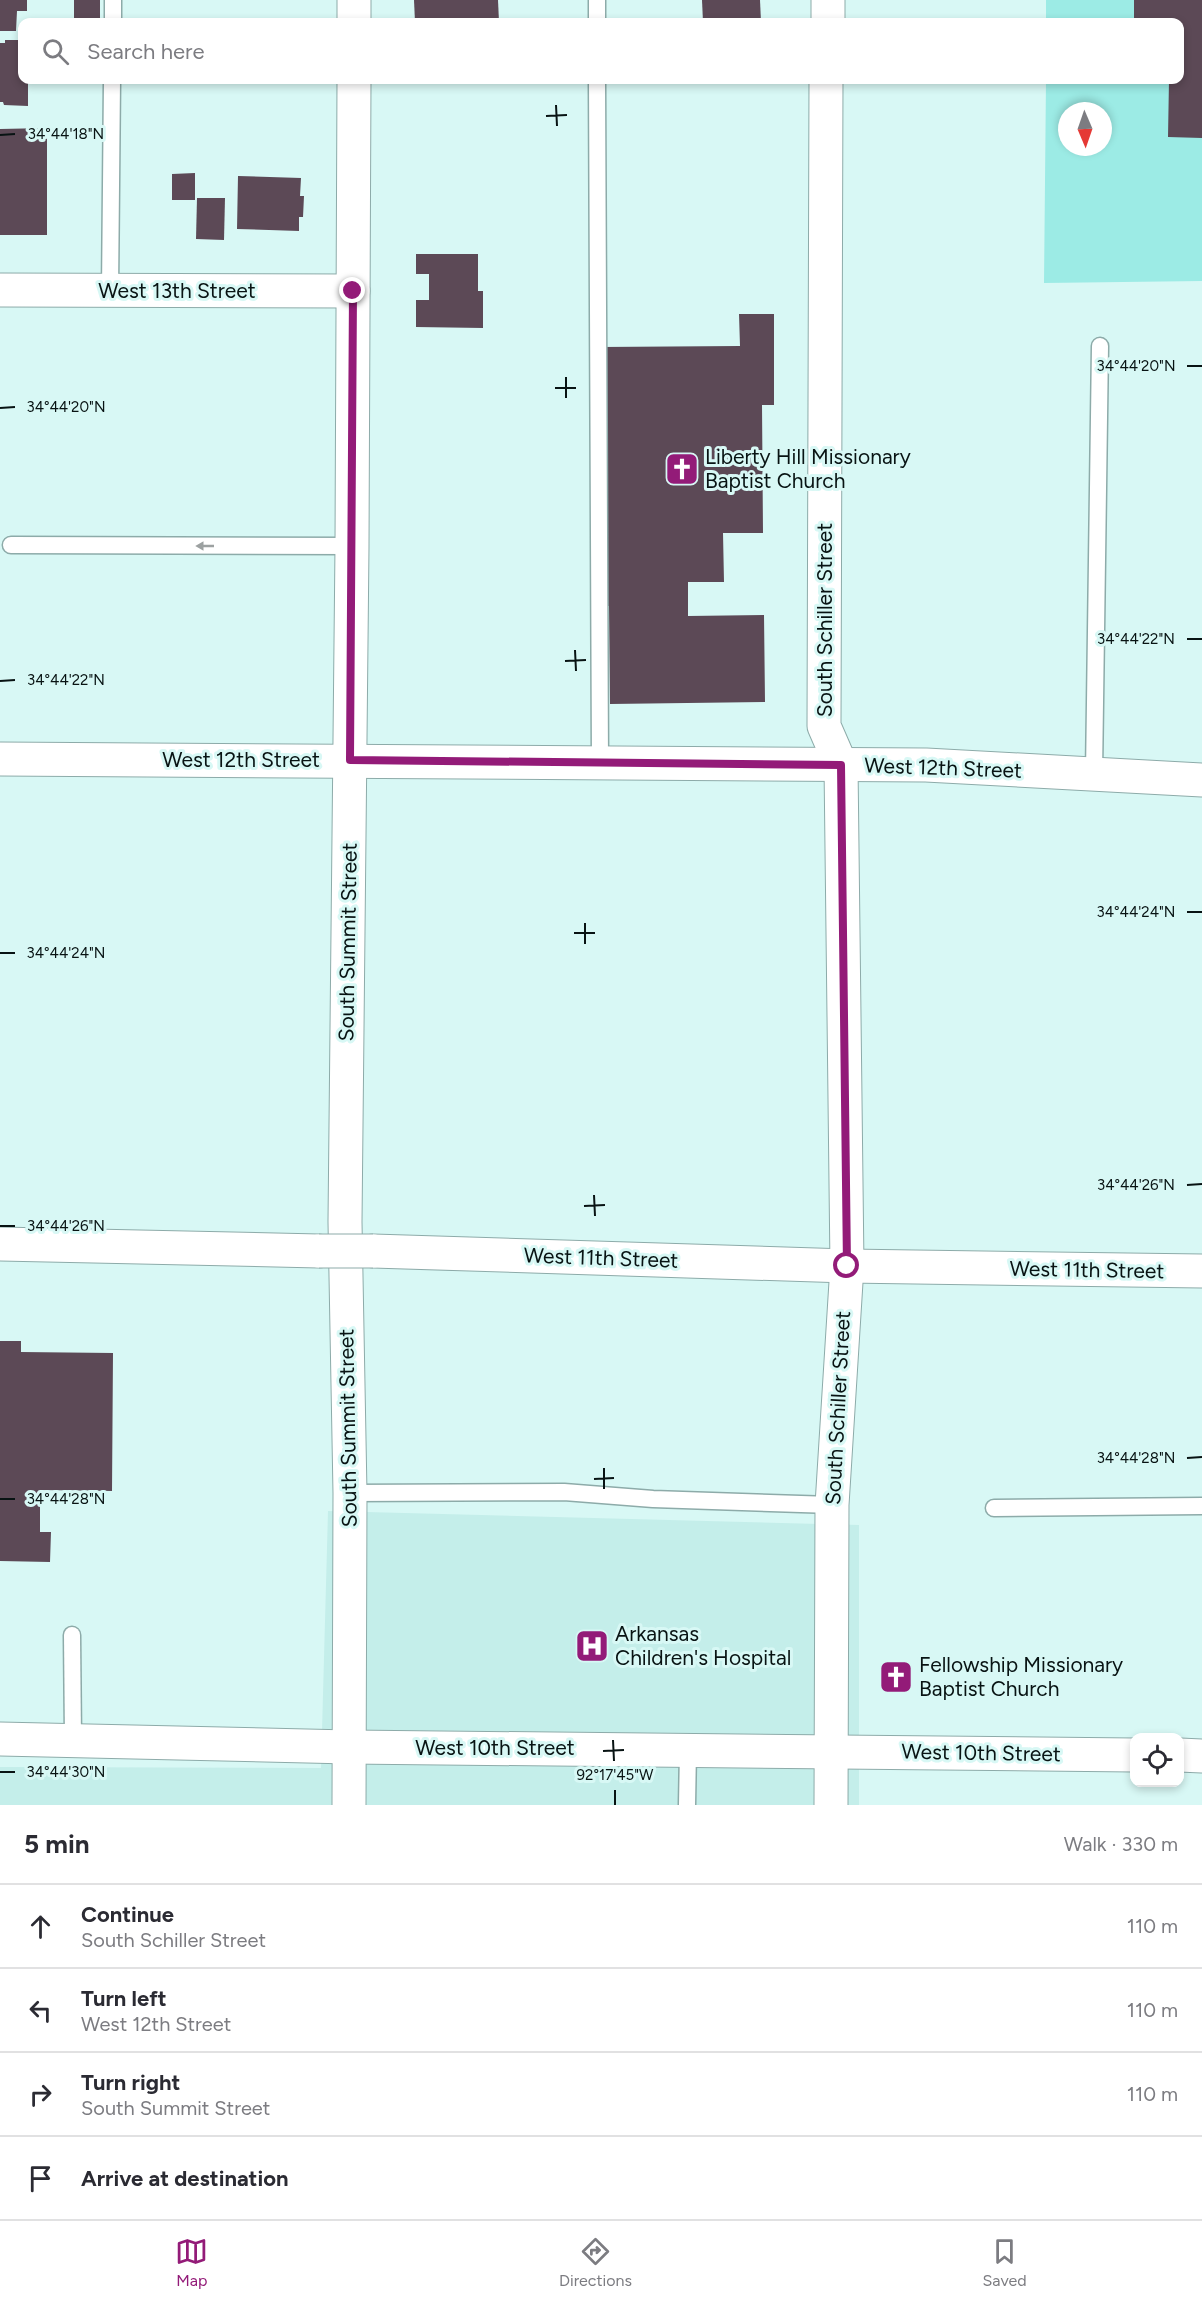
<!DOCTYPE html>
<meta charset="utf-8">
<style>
body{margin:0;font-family:Figtree,sans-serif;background:#f7f7f7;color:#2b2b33}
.controls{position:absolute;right:18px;bottom:18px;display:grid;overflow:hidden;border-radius:12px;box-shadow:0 3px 9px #0003}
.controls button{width:54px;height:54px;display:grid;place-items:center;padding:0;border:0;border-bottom:2px solid #e1e1e2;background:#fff;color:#2b2b33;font:30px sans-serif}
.compass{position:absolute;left:1058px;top:102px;width:54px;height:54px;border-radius:50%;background:#fff;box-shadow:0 3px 9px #0003;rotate:178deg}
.stop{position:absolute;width:18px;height:18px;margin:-14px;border:4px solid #931b78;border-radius:50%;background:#fff}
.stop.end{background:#931b78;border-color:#fff;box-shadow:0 2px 6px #0008}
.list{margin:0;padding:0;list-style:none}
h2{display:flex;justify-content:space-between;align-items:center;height:78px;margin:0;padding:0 24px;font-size:26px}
h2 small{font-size:20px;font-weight:400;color:#7c7c81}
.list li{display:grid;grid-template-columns:39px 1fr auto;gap:18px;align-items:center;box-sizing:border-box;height:84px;padding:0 24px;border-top:2px solid #e1e1e2}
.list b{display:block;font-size:22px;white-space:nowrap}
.list p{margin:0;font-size:20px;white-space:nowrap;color:#7c7c81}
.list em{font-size:20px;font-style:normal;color:#7c7c81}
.icon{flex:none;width:33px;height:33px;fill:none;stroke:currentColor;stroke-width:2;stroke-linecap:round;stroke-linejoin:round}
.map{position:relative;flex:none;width:1202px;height:1805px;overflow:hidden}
.search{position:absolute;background:#fff;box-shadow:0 3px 9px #0003;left:18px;right:18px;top:18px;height:66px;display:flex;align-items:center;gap:15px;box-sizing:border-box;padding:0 21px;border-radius:12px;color:#7c7c81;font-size:22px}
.sheet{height:414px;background:#fff}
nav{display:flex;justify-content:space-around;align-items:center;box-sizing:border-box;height:84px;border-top:2px solid #e1e1e2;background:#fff;font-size:16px;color:#7c7c81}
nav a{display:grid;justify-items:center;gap:3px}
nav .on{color:#931b78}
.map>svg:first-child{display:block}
</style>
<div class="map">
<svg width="1202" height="1805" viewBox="0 0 1202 1805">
<rect width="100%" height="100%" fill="#d8f8f5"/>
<polygon fill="#c4eeea" points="328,1511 859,1525 859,1805 0,1805 0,1767 321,1768"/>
<path fill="#9cebe5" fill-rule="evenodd" d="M1046 0H1202V281L1044 283 1046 80H1180V22H1046ZM1067 111H1103V147H1067Z"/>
<g fill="#5c4956">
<polygon points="0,0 27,0 27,11 17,11 16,31 0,31"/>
<rect x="74" y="0" width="26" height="22"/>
<polygon points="414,0 498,0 499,22 415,22"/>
<polygon points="702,0 760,0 761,22 703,22"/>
<polygon points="1134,0 1202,0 1202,138 1168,137 1169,80 1180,80 1180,22 1170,22 1171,18 1134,18"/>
<polygon points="5,40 22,40 22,80 28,80 28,106 4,105 3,102 0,102 0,43 5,43"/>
<polygon points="47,128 47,235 0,235 0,129"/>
<polygon points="195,173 195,200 172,200 172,174"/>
<polygon points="238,176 301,178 300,196 304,196 303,217 299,217 299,231 237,229"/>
<polygon points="197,198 225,198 224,240 196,239"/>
<polygon points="416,254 478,254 478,291 483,291 483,328 416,327 416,300 429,300 429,274 416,274"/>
<polygon points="739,314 774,314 774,405 762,405 763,533 723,533 724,582 688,582 688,616 764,615 765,702 610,704 609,606 604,606 601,347 740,346"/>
<polygon points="0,1341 21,1341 21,1352 113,1353 112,1491 40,1490 40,1532 51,1532 50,1562 0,1561"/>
</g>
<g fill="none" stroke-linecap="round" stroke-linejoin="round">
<defs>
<g id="service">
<polyline points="597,0 597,22"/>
<polyline points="113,22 113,0"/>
<polyline points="597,80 600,763"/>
<polyline points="110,291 112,80"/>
<polyline points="11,545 352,546"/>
<polyline points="1094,774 1100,346"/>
<polyline points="350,1493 564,1492 653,1499 832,1505"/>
<polyline points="994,1508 1202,1506"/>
<polyline points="72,1635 73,1739"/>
<polyline points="687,1805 688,1750"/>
</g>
<g id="minor">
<polyline points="354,22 354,0"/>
<polyline points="828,22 828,0"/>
<polyline points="826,80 824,726 841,765 847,1266 832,1505 831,1805"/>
<polyline points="0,290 353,291"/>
<polyline points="0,1244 319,1251"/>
<polyline points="373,1251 847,1266 1202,1271"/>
<polyline points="0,1739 349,1747 1134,1755"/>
<polyline points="1180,1755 1202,1756"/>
<polyline points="349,1805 350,1493 345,1222 352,546 354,80"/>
</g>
<polyline id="tertiary" points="0,759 926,765 1202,780"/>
</defs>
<use href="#service" stroke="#8daba9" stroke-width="19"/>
<use href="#minor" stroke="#8daba9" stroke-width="35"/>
<use href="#tertiary" stroke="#8daba9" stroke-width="35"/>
<use href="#service" stroke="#fff" stroke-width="16"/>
<use href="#minor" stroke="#fff" stroke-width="33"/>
<use href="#tertiary" stroke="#fff" stroke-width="33"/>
<defs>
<polyline id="minor-bridge" points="319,1251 373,1251"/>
</defs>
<use href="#minor-bridge" stroke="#8daba9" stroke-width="35" stroke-linecap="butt"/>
<use href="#minor-bridge" stroke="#fff" stroke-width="33"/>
</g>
<defs><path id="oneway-solid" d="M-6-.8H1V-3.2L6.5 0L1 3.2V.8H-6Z" transform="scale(1.5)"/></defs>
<use fill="#9ca1a1" href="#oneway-solid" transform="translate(205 546) rotate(-180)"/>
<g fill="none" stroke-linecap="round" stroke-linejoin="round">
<polyline stroke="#931b78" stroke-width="8" points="353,291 350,760 841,765 847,1266"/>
</g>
<path fill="none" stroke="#081313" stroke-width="2" d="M556 105 557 126M546 116 567 115M0 135 15 134M1187 366H1202M566 377V398M555 388H576M0 408 15 407M1187 639H1202M575 650 576 671M565 661 586 660M0 681 15 680M1187 912H1202M585 923V944M574 933H595M0 953H15M1187 1185 1202 1184M594 1195 595 1216M584 1206 605 1205M0 1226H15M1187 1458 1202 1457M604 1468V1489M594 1479 614 1478M0 1499H15M613 1740 614 1761M603 1751 624 1750M0 1772H15M615 1790V1805"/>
<defs>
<symbol id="church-square" viewBox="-11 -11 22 22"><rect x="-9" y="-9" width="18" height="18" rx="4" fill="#931b78" stroke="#d8f8f5"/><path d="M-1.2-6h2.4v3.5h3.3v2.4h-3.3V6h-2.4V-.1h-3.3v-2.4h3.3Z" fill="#fff"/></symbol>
<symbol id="hospital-square" viewBox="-11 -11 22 22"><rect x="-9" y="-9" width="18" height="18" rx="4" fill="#931b78" stroke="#d8f8f5"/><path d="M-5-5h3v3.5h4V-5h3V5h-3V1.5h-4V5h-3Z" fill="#fff"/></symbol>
</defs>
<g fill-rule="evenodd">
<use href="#church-square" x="663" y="450" width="38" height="38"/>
<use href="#hospital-square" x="573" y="1627" width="38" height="38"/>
<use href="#church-square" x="877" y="1658" width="38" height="38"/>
</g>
<g text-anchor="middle" stroke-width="6" stroke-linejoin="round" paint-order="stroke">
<g font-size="21" fill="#081313" stroke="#d8f8f5">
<text x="177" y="298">West 13th Street</text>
<text transform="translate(825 620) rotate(-90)" y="7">South Schiller Street</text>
<text x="241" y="767">West 12th Street</text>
<text transform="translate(943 768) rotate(2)" y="7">West 12th Street</text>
<text transform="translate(348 942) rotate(-89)" y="7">South Summit Street</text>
<text transform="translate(601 1258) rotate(2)" y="7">West 11th Street</text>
<text transform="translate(1087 1270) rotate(1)" y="7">West 11th Street</text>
<text transform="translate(838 1408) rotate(-87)" y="7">South Schiller Street</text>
<text transform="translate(348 1428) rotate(-91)" y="7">South Summit Street</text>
<text x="495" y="1755">West 10th Street</text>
<text transform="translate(981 1753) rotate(1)" y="7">West 10th Street</text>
</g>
<g font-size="21" fill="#081313" stroke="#d8f8f5" text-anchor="start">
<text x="705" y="464">Liberty Hill Missionary<tspan x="705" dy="24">Baptist Church</tspan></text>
<text x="615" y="1641">Arkansas<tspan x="615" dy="24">Children's Hospital</tspan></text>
<text x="919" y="1672">Fellowship Missionary<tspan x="919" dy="24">Baptist Church</tspan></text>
</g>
</g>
<g font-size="15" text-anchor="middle" fill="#081313" stroke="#d8f8f5" stroke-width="6" stroke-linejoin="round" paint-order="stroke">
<text x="66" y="139">34°44'18"N</text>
<text x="1136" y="371">34°44'20"N</text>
<text x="66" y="412">34°44'20"N</text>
<text x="1136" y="644">34°44'22"N</text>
<text x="66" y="685">34°44'22"N</text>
<text x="1136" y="917">34°44'24"N</text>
<text x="66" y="958">34°44'24"N</text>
<text x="1136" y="1190">34°44'26"N</text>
<text x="66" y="1231">34°44'26"N</text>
<text x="1136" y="1463">34°44'28"N</text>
<text x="66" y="1504">34°44'28"N</text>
<text x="66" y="1777">34°44'30"N</text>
<text x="615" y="1780">92°17'45"W</text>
</g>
</svg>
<div class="controls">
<button><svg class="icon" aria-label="locate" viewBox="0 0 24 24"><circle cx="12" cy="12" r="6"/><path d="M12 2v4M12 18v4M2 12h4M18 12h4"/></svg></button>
</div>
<svg class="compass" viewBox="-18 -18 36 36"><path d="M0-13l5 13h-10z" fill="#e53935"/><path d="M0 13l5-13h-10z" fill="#7c7c81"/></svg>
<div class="stop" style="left:847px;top:1266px"></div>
<div class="stop end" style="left:353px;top:291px"></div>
<div class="search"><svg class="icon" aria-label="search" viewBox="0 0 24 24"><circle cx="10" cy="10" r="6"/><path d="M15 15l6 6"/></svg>Search here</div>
</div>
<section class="sheet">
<h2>5 min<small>Walk · 330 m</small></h2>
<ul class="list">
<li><svg class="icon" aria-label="ahead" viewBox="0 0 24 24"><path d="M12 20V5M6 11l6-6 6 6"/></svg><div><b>Continue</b><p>South Schiller Street</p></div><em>110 m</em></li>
<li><svg class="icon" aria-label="left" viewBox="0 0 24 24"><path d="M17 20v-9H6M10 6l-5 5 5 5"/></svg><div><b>Turn left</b><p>West 12th Street</p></div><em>110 m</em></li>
<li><svg class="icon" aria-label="right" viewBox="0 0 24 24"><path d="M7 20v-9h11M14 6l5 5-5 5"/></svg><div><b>Turn right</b><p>South Summit Street</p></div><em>110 m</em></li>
<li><svg class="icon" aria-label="arrive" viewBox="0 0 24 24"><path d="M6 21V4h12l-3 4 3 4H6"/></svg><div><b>Arrive at destination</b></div></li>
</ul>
</section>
<nav>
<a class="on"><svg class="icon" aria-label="map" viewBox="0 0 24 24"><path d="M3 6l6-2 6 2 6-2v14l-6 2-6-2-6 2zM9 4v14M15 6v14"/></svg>Map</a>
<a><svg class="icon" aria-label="directions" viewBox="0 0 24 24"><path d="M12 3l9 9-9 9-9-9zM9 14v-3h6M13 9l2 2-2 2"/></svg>Directions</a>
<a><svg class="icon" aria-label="saved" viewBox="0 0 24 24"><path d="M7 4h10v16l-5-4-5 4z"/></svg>Saved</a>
</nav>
